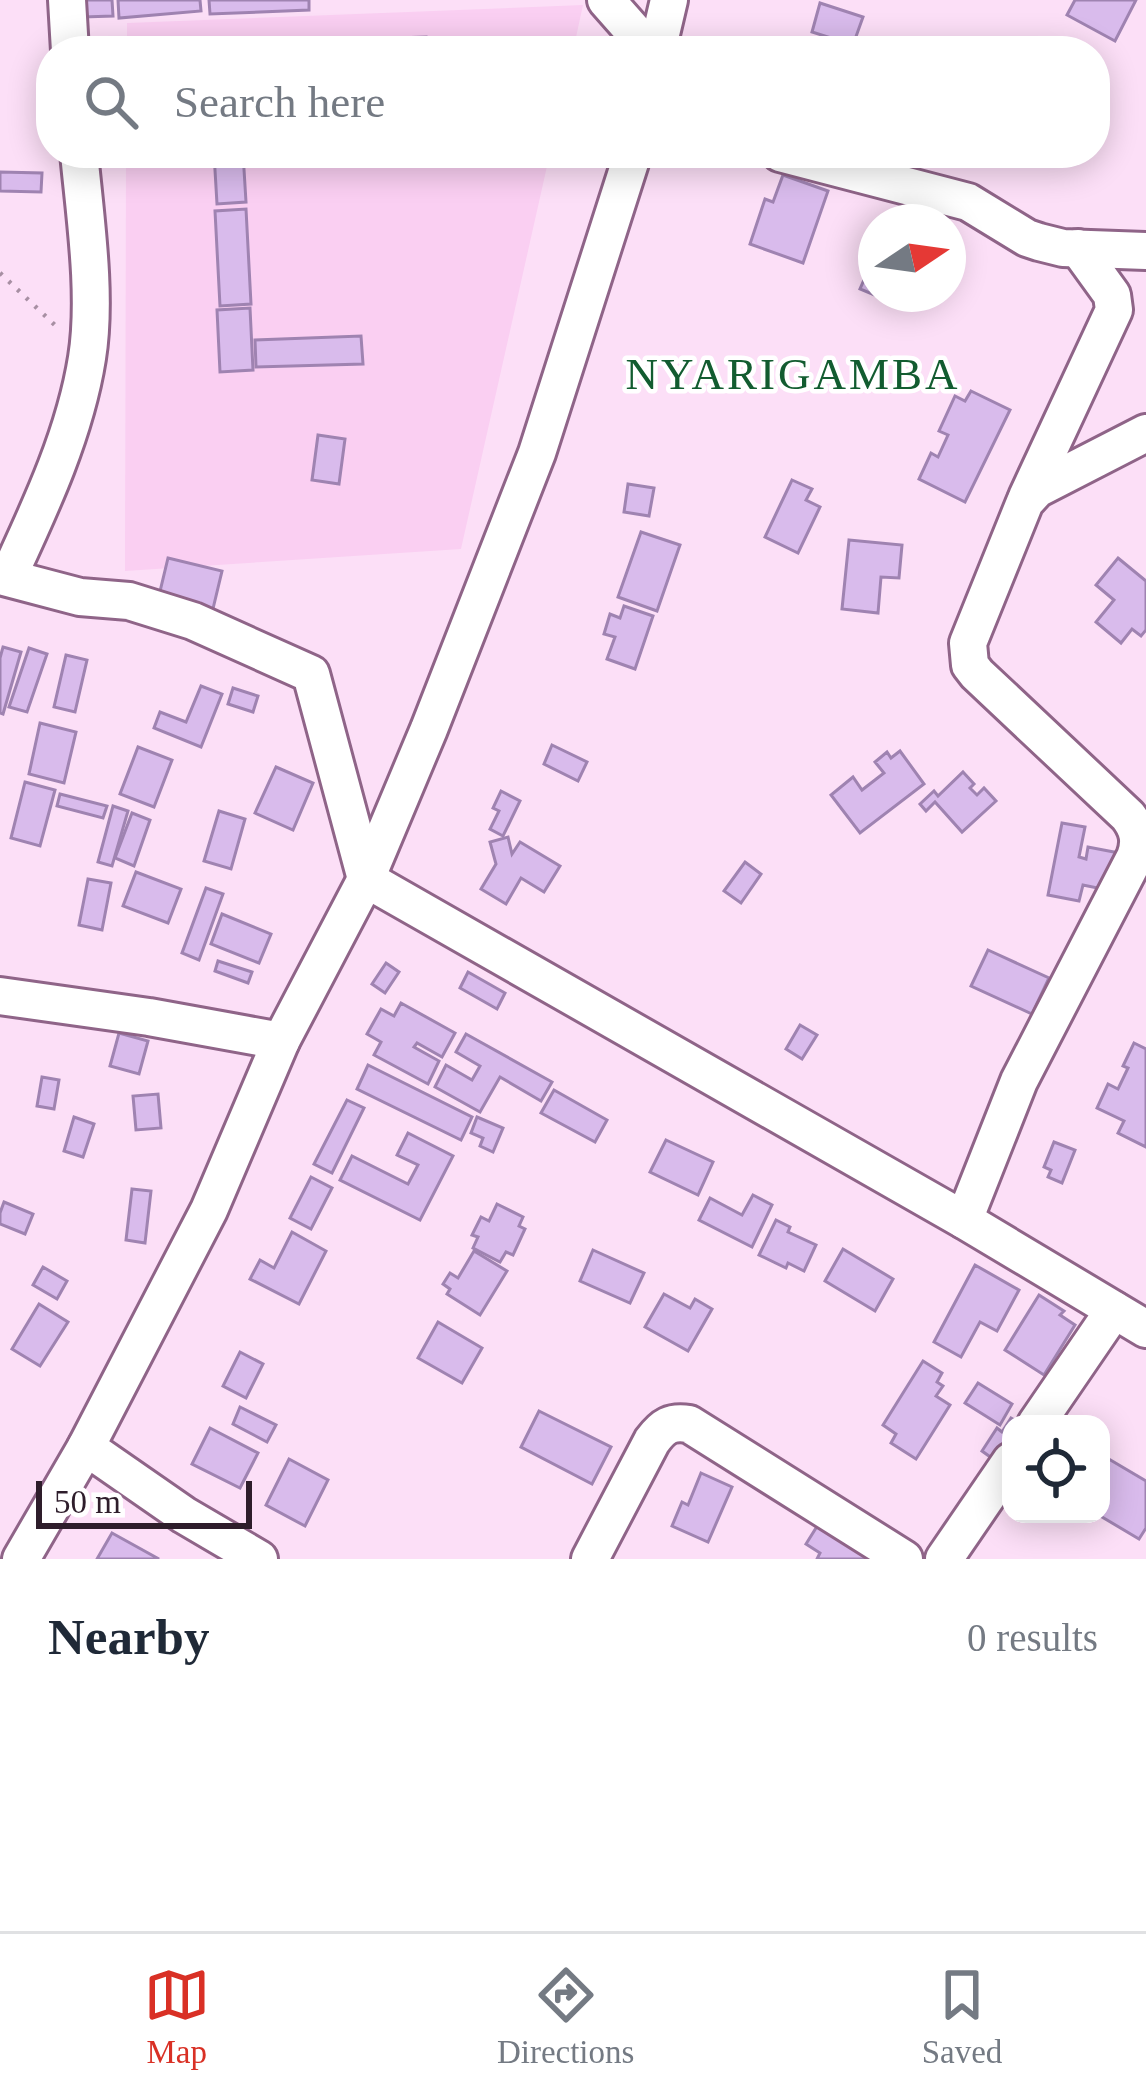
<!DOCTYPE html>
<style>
body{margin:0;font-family:"Times New Roman",serif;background:#f2f2f3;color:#1f2937}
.controls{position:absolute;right:36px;bottom:36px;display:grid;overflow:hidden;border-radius:24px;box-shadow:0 6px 30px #0003}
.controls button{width:108px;height:108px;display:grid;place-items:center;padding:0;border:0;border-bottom:3px solid #e0e1e3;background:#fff;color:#1f2937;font:60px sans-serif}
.compass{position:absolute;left:858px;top:204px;width:108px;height:108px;border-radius:50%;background:#fff;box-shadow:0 6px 30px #0003;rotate:77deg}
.scale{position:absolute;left:36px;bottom:30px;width:216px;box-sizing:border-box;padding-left:12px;border:6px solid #2e1d2b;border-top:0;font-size:33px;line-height:42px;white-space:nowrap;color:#2e1d2b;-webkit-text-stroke:9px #fff;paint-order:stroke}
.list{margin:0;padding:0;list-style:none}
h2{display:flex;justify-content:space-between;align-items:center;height:156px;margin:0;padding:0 48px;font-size:51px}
h2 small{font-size:39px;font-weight:400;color:#747a83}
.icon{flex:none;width:66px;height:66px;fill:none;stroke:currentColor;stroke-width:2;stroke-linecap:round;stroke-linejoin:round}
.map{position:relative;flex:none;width:1146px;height:1559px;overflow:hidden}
.search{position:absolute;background:#fff;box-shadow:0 6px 30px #0003;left:36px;right:36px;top:36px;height:132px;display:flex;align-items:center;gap:30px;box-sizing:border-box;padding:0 42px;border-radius:48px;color:#747a83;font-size:45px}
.sheet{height:372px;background:#fff}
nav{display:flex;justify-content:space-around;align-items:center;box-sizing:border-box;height:168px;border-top:3px solid #e0e1e3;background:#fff;font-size:33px;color:#747a83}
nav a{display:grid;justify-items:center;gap:6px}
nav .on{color:#d93025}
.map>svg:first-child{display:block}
</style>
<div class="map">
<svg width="1146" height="1559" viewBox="0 0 1146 1559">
<rect width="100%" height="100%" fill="#fcdff7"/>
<g fill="#facff2">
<polygon points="583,5 573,51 127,51 127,23"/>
<polygon points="126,153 550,153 461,549 125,571"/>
</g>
<g fill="#d9bbec" stroke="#9f83b1" stroke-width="3">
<polygon points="82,0 112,0 113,16 83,17"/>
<polygon points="118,0 200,0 201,11 119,18"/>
<polygon points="209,0 309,0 309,10 210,14"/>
<polygon points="1075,0 1136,0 1115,41 1067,15"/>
<polygon points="820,3 863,17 853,45 812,32"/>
<polygon points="426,37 426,51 329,51 329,40"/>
<polygon points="286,39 287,51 244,51 243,42"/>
<polygon points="214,153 243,153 246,202 217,204"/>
<polygon points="0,172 42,173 41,192 0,191"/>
<polygon points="783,175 828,191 803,263 750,244 765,199 773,202"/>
<polygon points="246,209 251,304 220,306 215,211"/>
<polygon points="870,266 876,269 876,294 906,294 901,306 860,289"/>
<polygon points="250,308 253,370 220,372 217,310"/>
<polygon points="361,336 363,364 256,367 255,340"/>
<polygon points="971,391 1010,410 965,502 919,479 931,453 938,457 948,435 939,431 955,396 965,401"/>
<polygon points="318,435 345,439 339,484 312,480"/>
<polygon points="792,480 812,489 806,500 820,507 798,553 765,537"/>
<polygon points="628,484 654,488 649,516 624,512"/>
<polygon points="641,532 680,545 657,611 618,597"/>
<polygon points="849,540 902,545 899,578 881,577 878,613 842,609"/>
<polygon points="168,558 222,571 211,617 157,604"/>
<polygon points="1118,558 1146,581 1146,630 1141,636 1132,629 1121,643 1096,622 1114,600 1096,585"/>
<polygon points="624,606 653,616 635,669 607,659 615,637 604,634 610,614 620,618"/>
<polygon points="3,647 21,652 3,714 0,713 0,658"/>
<polygon points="29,648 47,654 27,712 9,707"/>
<polygon points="66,655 87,660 75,712 54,707"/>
<polygon points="201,686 222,694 201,747 154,728 160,712 186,722"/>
<polygon points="233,688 258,696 253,712 228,704"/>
<polygon points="40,723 76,732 64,783 29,774"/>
<polygon points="552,745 587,762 578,781 544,764"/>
<polygon points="138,747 172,760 154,807 120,794"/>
<polygon points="900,751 924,784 860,833 831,795 853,777 862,790 884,773 875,762 887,752 891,758"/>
<polygon points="276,767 313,783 293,830 255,813"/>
<polygon points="963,772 974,784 970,788 977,795 984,788 996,801 962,832 935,802 926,811 920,804 934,791 938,796"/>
<polygon points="25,782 55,790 40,846 11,838"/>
<polygon points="501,791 520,801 503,836 490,829 499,811 493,808"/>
<polygon points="60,794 107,806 103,818 57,806"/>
<polygon points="113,806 128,811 112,866 98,862"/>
<polygon points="219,811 245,819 231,869 204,861"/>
<polygon points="132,813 150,820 134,866 115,858"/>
<polygon points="1062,823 1085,827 1079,857 1086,859 1088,847 1119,853 1112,891 1083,885 1079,901 1048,895"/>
<polygon points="508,837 512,854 520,842 560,866 544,892 521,878 506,904 481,889 496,864 490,842"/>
<polygon points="745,862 761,874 741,903 724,891"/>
<polygon points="136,872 181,889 168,923 123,906"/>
<polygon points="88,879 111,883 102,930 79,925"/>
<polygon points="206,888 223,894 199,960 182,953"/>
<polygon points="222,914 271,934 259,963 211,944"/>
<polygon points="988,950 1049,978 1032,1014 971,986"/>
<polygon points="218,961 252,972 248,983 215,971"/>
<polygon points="386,963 399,972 385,993 372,984"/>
<polygon points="468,972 505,993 497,1009 460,988"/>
<polygon points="401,1003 455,1033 442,1057 417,1043 414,1047 439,1061 428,1084 374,1055 381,1042 367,1034 381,1009 394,1016"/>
<polygon points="800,1025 817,1035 802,1059 786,1049"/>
<polygon points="119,1033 148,1041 139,1074 110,1066"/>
<polygon points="466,1034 552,1082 541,1101 500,1077 480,1112 435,1087 446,1065 472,1080 480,1066 456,1052"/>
<polygon points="1134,1043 1146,1049 1146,1147 1118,1133 1124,1121 1097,1108 1108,1084 1118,1089 1128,1068 1123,1066"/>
<polygon points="368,1065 472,1117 461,1140 357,1089"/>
<polygon points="42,1077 59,1080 54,1109 37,1106"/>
<polygon points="554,1090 607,1120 595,1142 541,1113"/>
<polygon points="158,1094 161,1128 136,1130 133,1096"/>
<polygon points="347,1100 364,1108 332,1173 314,1164"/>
<polygon points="74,1117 94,1124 83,1157 64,1151"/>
<polygon points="477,1117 503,1128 493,1152 480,1146 483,1138 471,1133"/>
<polygon points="408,1133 453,1156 420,1220 340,1180 352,1156 408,1184 418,1165 397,1155"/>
<polygon points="666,1140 713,1162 698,1195 650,1172"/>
<polygon points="1054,1142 1075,1150 1062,1183 1048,1177 1051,1170 1044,1167"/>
<polygon points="311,1177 332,1188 311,1229 290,1218"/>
<polygon points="132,1189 151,1191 145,1243 126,1240"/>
<polygon points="753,1195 772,1205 752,1247 699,1220 710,1198 742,1215"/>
<polygon points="4,1202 33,1214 25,1234 0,1224 0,1213"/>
<polygon points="497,1204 523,1217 519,1226 525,1229 513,1255 506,1252 500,1262 473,1248 478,1237 472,1235 481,1217 489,1221"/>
<polygon points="776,1220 790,1227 788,1232 816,1245 804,1271 788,1263 786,1268 759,1255"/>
<polygon points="292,1232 326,1251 299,1304 250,1279 260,1260 274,1268"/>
<polygon points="843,1249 893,1279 875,1311 825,1281"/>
<polygon points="593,1250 644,1273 630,1303 580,1281"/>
<polygon points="474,1251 507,1271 480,1315 447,1294 450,1289 443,1284 450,1273 458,1278"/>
<polygon points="975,1265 1019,1290 997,1331 980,1322 961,1357 934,1342"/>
<polygon points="43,1267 67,1281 57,1299 33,1285"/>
<polygon points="664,1294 690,1308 695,1299 712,1309 688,1351 645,1327"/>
<polygon points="1039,1295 1064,1311 1060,1315 1075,1325 1044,1375 1005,1350"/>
<polygon points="39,1304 68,1322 40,1366 12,1349"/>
<polygon points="438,1322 482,1348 462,1383 418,1358"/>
<polygon points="240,1352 263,1364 246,1398 223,1386"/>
<polygon points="923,1361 942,1373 937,1382 943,1386 936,1396 950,1405 916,1459 891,1443 896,1434 883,1425"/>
<polygon points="978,1383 1012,1404 1000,1425 965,1403"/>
<polygon points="240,1407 276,1425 267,1442 233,1424"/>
<polygon points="539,1411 611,1447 592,1484 521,1447"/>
<polygon points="1011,1418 1020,1423 1011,1424 1011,1437 996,1461 982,1451 997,1428 1002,1432"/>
<polygon points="210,1428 258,1453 240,1488 192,1464"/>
<polygon points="1102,1455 1146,1481 1146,1528 1139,1539 1097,1514 1101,1514"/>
<polygon points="289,1459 328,1480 305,1526 266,1505"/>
<polygon points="701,1473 732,1487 708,1542 672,1526 682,1502 688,1505"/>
<polygon points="821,1520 885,1559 817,1559 820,1553 806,1544"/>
<polygon points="112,1533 159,1559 97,1559"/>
</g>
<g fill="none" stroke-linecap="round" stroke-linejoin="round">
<defs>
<g id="minor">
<polyline points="67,0 70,51"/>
<polyline points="606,0 651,51"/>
<polyline points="657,51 669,0"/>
<polyline points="780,153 968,202 1027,238 1039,242 1063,248 1146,251"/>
<polyline points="1027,497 1114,310 1112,295 1078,248"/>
<polyline points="0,576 80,597 129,601 193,621 311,674 366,879 964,1220 1146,1329"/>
<path d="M8 577C40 508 75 434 87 358 97 296 85 216 79 153"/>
<polyline points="0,996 149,1017 281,1041"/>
<path d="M964 1220 1019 1081 1135 857C1141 841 1138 829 1128 816L977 674 970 665 968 643 1025 502 1037 489 1146 433"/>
<polyline points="1036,1424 1114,1310"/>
<polyline points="86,1447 184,1515 259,1559"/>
<polyline points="21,1559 86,1447 209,1210 281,1041 366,879 429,729 537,453 633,153"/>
<path d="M590 1559 652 1441C663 1426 671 1421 689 1424L904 1559"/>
<polyline points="944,1559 1011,1461"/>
</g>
</defs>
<use href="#minor" stroke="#8f6488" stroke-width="42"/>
<polyline stroke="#a78fa3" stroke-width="4.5" stroke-dasharray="3 9" stroke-linecap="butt" points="0,273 57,327"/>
<use href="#minor" stroke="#fff" stroke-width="36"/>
</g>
<g text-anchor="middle" stroke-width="9" stroke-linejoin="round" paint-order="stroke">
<g font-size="45" letter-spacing="3" fill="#125c30" stroke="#fff">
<text x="793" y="389">NYARIGAMBA</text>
</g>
</g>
</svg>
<div class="controls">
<button><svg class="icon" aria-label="locate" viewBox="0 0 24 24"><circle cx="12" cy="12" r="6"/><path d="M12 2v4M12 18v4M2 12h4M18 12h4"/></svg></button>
</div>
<svg class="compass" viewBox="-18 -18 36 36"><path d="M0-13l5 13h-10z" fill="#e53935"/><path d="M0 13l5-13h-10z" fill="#747a83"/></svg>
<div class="scale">50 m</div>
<div class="search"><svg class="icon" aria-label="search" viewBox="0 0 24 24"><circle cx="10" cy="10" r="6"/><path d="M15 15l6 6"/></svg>Search here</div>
</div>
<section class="sheet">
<h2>Nearby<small>0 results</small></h2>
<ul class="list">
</ul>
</section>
<nav>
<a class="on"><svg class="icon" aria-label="map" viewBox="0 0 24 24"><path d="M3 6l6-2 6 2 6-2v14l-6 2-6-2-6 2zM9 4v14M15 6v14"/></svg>Map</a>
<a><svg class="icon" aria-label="directions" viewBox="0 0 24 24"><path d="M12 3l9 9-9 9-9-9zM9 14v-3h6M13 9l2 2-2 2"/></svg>Directions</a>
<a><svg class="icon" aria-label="saved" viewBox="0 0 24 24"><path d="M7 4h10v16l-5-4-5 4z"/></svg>Saved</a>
</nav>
